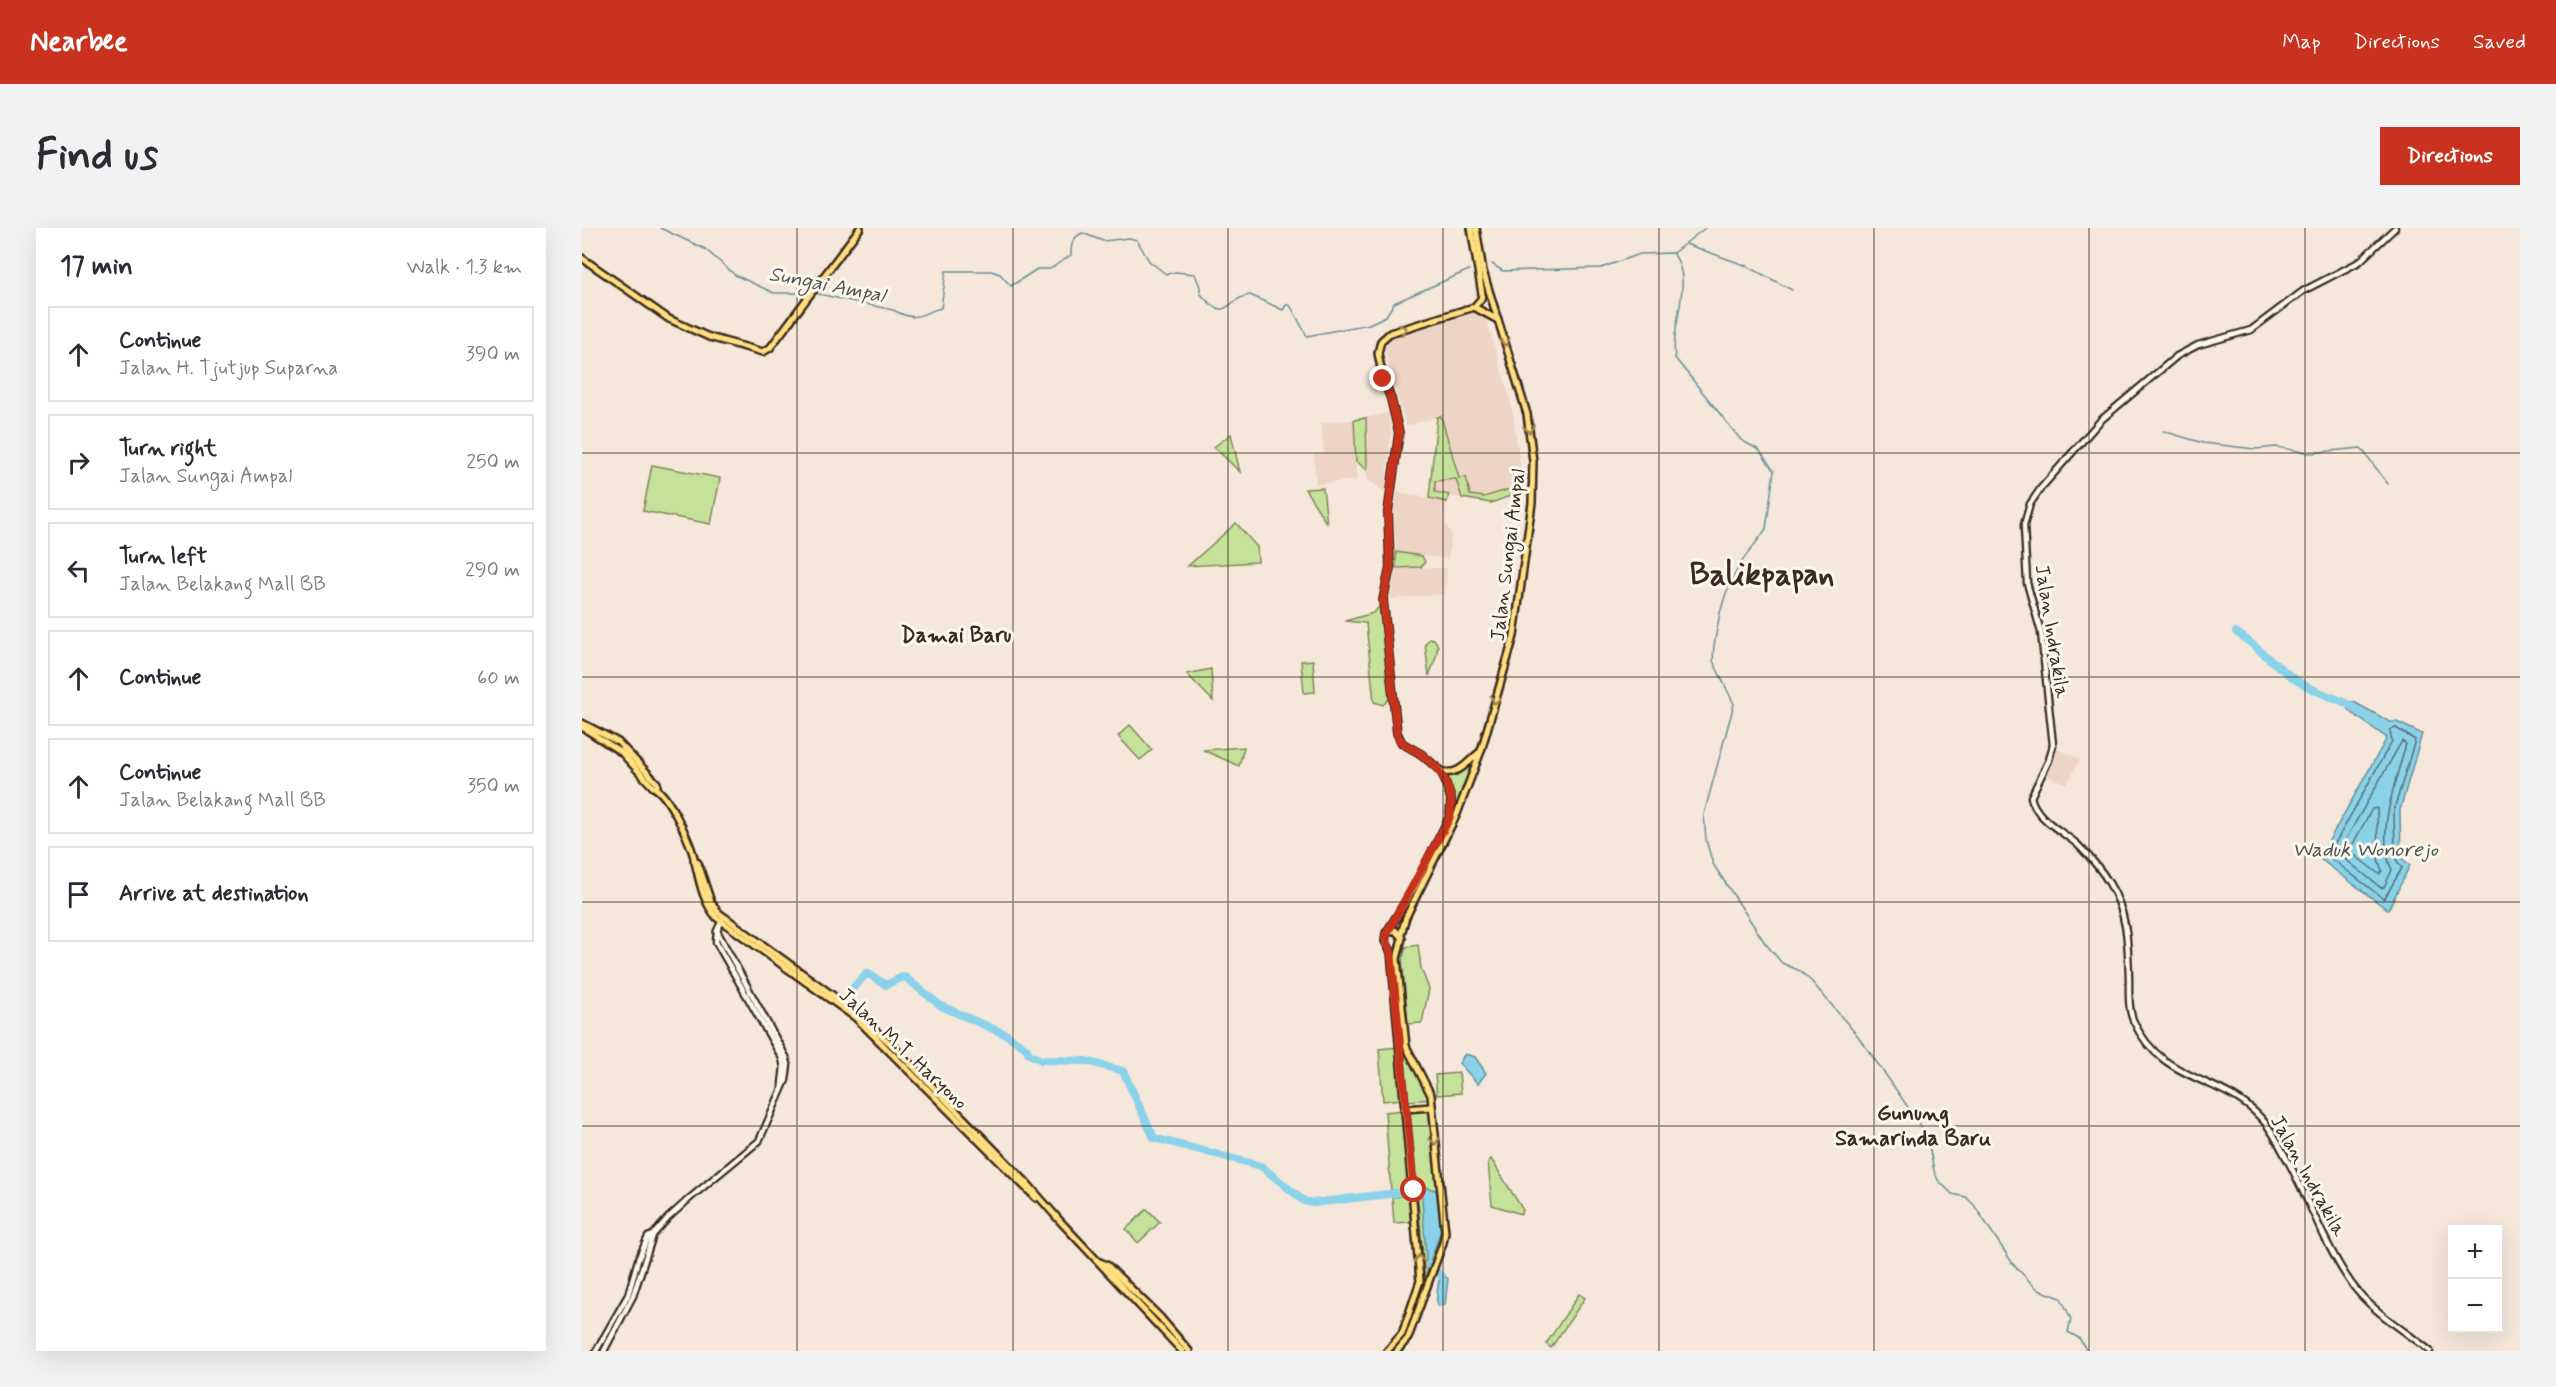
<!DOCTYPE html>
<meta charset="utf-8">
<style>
body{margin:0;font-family:Mynerve,sans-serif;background:#f2f2f3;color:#2b2b33}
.controls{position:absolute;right:18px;bottom:18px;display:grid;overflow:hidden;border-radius:0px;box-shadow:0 6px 24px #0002}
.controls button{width:54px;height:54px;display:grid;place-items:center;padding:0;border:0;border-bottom:2px solid #e1e1e2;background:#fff;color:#2b2b33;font:30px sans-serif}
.stop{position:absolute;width:18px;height:18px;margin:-14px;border:4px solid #c8321e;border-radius:50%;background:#fff}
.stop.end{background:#c8321e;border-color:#fff;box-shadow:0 2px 6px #0008}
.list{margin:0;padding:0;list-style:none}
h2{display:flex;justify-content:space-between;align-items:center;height:78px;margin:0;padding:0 24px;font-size:26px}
h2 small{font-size:20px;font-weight:400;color:#7c7c81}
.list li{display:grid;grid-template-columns:39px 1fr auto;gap:18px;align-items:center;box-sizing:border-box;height:96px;margin:0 12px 12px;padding:0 12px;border:2px solid #e1e1e2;border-radius:0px}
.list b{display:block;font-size:22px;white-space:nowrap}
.list p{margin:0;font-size:20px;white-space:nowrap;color:#7c7c81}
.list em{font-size:20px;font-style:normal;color:#7c7c81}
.icon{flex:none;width:33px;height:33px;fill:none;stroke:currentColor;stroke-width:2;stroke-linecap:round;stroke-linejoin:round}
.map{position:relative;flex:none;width:1938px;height:1123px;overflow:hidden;border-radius:0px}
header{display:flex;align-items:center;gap:36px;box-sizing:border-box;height:84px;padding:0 30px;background:#c8321e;color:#fff}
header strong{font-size:28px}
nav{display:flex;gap:33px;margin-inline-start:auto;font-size:21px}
.intro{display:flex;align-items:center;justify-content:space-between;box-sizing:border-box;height:144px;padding:0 36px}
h1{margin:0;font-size:42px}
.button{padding:15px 27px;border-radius:0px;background:#c8321e;color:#fff;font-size:21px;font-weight:700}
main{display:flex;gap:36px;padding:0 36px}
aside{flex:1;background:#fff;border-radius:0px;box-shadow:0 6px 24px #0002}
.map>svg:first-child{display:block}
</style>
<header>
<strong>Nearbee</strong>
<nav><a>Map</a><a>Directions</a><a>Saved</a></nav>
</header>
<div class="intro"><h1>Find us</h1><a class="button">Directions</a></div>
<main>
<aside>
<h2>17 min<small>Walk · 1.3 km</small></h2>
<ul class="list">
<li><svg class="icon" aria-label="ahead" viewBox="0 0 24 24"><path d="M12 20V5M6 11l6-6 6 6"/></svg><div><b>Continue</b><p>Jalan H. Tjutjup Suparna</p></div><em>390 m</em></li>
<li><svg class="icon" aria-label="right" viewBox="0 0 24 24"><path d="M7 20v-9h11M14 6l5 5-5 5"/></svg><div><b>Turn right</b><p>Jalan Sungai Ampal</p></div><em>250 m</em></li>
<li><svg class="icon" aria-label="left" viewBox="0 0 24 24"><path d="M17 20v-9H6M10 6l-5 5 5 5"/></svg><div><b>Turn left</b><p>Jalan Belakang Mall BB</p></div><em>290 m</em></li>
<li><svg class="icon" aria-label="ahead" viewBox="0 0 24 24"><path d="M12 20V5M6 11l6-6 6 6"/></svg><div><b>Continue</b></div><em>60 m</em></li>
<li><svg class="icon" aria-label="ahead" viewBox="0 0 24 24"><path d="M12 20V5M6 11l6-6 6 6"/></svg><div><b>Continue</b><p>Jalan Belakang Mall BB</p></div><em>350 m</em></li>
<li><svg class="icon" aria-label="arrive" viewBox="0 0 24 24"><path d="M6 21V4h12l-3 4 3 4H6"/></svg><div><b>Arrive at destination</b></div></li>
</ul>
</aside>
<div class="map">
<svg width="1938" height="1123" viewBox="0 0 1938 1123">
<rect width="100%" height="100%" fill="#f5e7da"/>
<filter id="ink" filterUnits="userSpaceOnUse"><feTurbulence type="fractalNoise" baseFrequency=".0167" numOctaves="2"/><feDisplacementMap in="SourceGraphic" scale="12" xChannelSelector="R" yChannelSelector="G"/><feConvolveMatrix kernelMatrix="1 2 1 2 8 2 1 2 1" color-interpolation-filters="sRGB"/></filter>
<g filter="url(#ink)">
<g fill="#eed4c4">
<polygon points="894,80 903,87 929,175 938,234 938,258 902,269 888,267 878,251 859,188 824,198 802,121 808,106"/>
<polygon points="806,185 809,204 803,264 785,251 784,190"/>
<polygon points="772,192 775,252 734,256 732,226 742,225 739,195"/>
<polygon points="875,251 880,270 853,264 853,253"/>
<polygon points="815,264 865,274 863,295 869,305 866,331 814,324 812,285"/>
<polygon points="814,340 865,340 862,366 808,371"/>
<polygon points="1473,520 1498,531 1485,556 1461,546"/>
</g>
<g fill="#c4e29a" stroke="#80865c" stroke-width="1.5">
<polygon points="859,188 877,250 884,249 888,267 902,269 938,258 936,265 909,275 880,270 874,251 853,253 853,264 867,267 865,274 847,270 855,189"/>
<polygon points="784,190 785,242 774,233 772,192"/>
<polygon points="649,206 658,244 632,219"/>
<polygon points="70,237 138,250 129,296 61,283"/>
<polygon points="741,260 745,296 723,261"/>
<polygon points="654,295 675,319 676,334 606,338"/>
<polygon points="814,324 840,328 843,334 839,339 814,340"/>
<polygon points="799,377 810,468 801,477 792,474 784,395 763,393 791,385"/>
<polygon points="848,410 853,412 856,418 854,429 847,448 843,416"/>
<polygon points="731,432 733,464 722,465 719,433"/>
<polygon points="629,441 631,473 605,446"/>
<polygon points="548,497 570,522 558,532 536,508"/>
<polygon points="662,519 657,538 621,522"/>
<polygon points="895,526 872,582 869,587 870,571 861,545 866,546"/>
<polygon points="836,717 839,740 847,761 840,795 826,796 820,732 824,719"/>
<polygon points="821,817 849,864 850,871 825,873"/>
<polygon points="816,819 820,871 801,873 797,821"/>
<polygon points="877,845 879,865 855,867 853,847"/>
<polygon points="848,881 860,1003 843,1051 828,882"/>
<polygon points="822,882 828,961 809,962 803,884"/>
<polygon points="909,931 941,982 939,986 910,977 906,934"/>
<polygon points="827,968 829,994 812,995 810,969"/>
<polygon points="565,981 578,994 556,1015 544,1001"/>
<polygon points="997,1066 1003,1070 969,1120 964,1116"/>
</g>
<g fill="#89d2ea" stroke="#6a8f98" stroke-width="1.5">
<polygon points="1761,473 1772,474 1808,494 1815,494 1840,506 1818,582 1819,630 1828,637 1806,682 1737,630 1805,510 1767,483"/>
<polygon points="883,826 893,829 904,845 896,856 877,835"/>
<polygon points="839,957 855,963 859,1002 845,1042"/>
<path d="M862 1047 866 1051 863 1077 856 1078C853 1071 856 1057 858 1049Z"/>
</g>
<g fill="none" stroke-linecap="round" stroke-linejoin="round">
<g stroke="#5a6d70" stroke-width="1.5">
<polygon points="1814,500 1833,512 1812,582 1813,630 1820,640 1802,671 1746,628 1810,513 1808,502"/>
<path d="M1820 513 1824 516C1814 552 1793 608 1810 642L1802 659 1799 660 1756 625Z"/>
<polygon points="1795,580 1796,631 1800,643 1797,646 1767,623 1790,581"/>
</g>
<g stroke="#6a8f98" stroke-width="1.5">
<polyline points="78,0 123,21 153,47 192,65 227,65"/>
<polyline points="1104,16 1165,38 1210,62"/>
<polyline points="1091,25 1123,0"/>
<path d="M910 36 921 43 1019 40 1058 26 1091 25C1113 54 1088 96 1093 130L1159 212 1177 222 1192 243 1184 301 1158 336 1144 365 1138 385 1132 417 1131 433 1152 476 1122 586 1124 612 1131 636 1183 715 1200 735 1218 743 1230 754 1275 807 1306 850 1345 907 1352 943 1356 952 1370 966 1384 969 1392 977 1431 1036 1450 1056 1457 1062 1479 1070 1489 1091 1486 1104 1497 1110 1505 1123"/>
<path d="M232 65 311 82C337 95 335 86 359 80L364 43H409L418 46 429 58 455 41H468L489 27C489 17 490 10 500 5L521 13 547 10 555 12 567 33 584 46 594 44 613 46 618 59V65C646 98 643 70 668 67L701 82 704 77H708L725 108 787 96 804 88 812 75 887 42"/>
<polyline points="1581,203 1621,215 1673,221 1694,219 1728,225 1779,220 1806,256"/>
</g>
<g stroke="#89d2ea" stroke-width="8">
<path d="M1654 404C1676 419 1694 439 1717 454 1734 465 1752 468 1769 478"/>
<polyline points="268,763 285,745 304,757 320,749 324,750 359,778 425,807 444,820 447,826 459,832 504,833 541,843 572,910 679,938 722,973 731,975 839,962"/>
<polyline points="847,1036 859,1048"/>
</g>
<defs>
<g id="minor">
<path d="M1813 0 1777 34 1721 63 1669 102 1616 117 1595 128 1519 192 1459 260 1448 276 1442 297 1445 355 1459 404 1471 517 1467 532 1449 569C1454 591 1480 603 1496 617 1507 628 1519 641 1527 655 1546 685 1546 717 1547 751 1547 764 1546 780 1551 792 1579 855 1639 847 1678 889 1691 902 1698 919 1707 935 1727 973 1745 1021 1769 1055 1789 1083 1822 1102 1848 1123"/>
<polyline points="140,692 135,703 134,714 200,830 202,839 200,856"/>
<polyline points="14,1123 46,1067 56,1032 66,1009 71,1007 86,990 108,970 177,913 204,852 206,836 204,829 135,703"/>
<polyline points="22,1123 51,1068 71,1007"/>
</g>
<g id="major">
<polyline points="0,30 87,91 127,109 181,124 188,120 278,0"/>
<polyline points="892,79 916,92"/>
<polyline points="0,495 36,514 75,555 75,560"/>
<path d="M0 499 39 524 71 559C86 565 106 610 111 626 117 648 119 672 135 690L274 790 454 970"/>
<path d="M860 544C878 547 885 534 898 524"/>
<polyline points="112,632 116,635 129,674 137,685 260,774 309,816 444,954 478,993 600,1123"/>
<polyline points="805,704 831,662 868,588 869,571 860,544 839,526 820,515 815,505 801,372 808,340 806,284 817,205 809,171 801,151 796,125 799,113 808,105 892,79 899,71 900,66 889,0"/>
<polyline points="819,706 824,689 875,586 899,523 932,408 950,275 951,233 945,186 901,43 894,0"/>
<polyline points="822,881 850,879"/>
<polyline points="518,1034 525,1037 578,1089 607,1123"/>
<polyline points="805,1123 820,1106 838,1053 809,724 803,713 804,705 813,702 820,710 815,731 824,818 849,867 863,1004 861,1015 826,1110 815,1123"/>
</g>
</defs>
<use href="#minor" stroke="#3b2a1e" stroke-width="9"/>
<use href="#major" stroke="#3b2a1e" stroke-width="10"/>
<use href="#minor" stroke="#fbf7ec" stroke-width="4.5"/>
<use href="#major" stroke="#ffdf80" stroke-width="5"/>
</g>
<defs><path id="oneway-chevron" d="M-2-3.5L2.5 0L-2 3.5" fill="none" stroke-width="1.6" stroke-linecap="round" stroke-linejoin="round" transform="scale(1.5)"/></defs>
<g stroke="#9d844f">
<use href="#oneway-chevron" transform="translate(821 101) rotate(-18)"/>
<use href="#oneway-chevron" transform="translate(923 114) rotate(74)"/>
<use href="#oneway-chevron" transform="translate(947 201) rotate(81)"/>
<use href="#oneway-chevron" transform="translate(913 472) rotate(106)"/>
<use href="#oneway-chevron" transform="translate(853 913) rotate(84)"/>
<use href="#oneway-chevron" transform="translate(837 1031) rotate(-94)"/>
</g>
</g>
<g fill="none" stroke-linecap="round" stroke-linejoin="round" filter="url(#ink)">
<path stroke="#c8321e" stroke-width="8" d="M801 151 809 171 817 205 806 284 808 340 801 372 815 505C817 517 830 520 839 526 860 541 875 565 867 591L803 709 809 724 832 962"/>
</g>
<path fill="none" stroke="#3b2a1e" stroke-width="1.5" stroke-opacity="0.55" d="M215 0V1123M431 0V1123M646 0V1123M861 0V1123M1077 0V1123M1292 0V1123M1507 0V1123M1723 0V1123M0 225H1938M0 449H1938M0 674H1938M0 898H1938"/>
<g text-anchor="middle" stroke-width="6" stroke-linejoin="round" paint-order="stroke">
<g font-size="20" fill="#3b2a1e" stroke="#fbf7ec">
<text transform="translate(925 327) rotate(-83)" y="7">Jalan Sungai Ampal</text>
<text transform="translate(1471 403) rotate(81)" y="7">Jalan Indrakila</text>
<text transform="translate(322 820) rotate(43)" y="7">Jalan M.T. Haryono</text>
<text transform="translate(1727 947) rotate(61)" y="7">Jalan Indrakila</text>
</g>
<g font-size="21" font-style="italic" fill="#4e5451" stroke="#fbf7ec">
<text transform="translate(245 56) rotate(11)" y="7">Sungai Ampal</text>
<text x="1783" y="628">Waduk Wonorejo</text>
</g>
<g font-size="22" font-weight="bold" fill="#3b2a1e" stroke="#fbf7ec">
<text x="374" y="414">Damai Baru</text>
<text x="1331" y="892">Gunung<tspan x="1331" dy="25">Samarinda Baru</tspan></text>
</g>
<g font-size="32" font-weight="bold" fill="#3b2a1e" stroke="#fbf7ec">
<text x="1180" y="356">Balikpapan</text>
</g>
</g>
</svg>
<div class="controls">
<button>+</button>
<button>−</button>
</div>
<div class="stop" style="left:832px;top:962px"></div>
<div class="stop end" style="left:801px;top:151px"></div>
</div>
</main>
